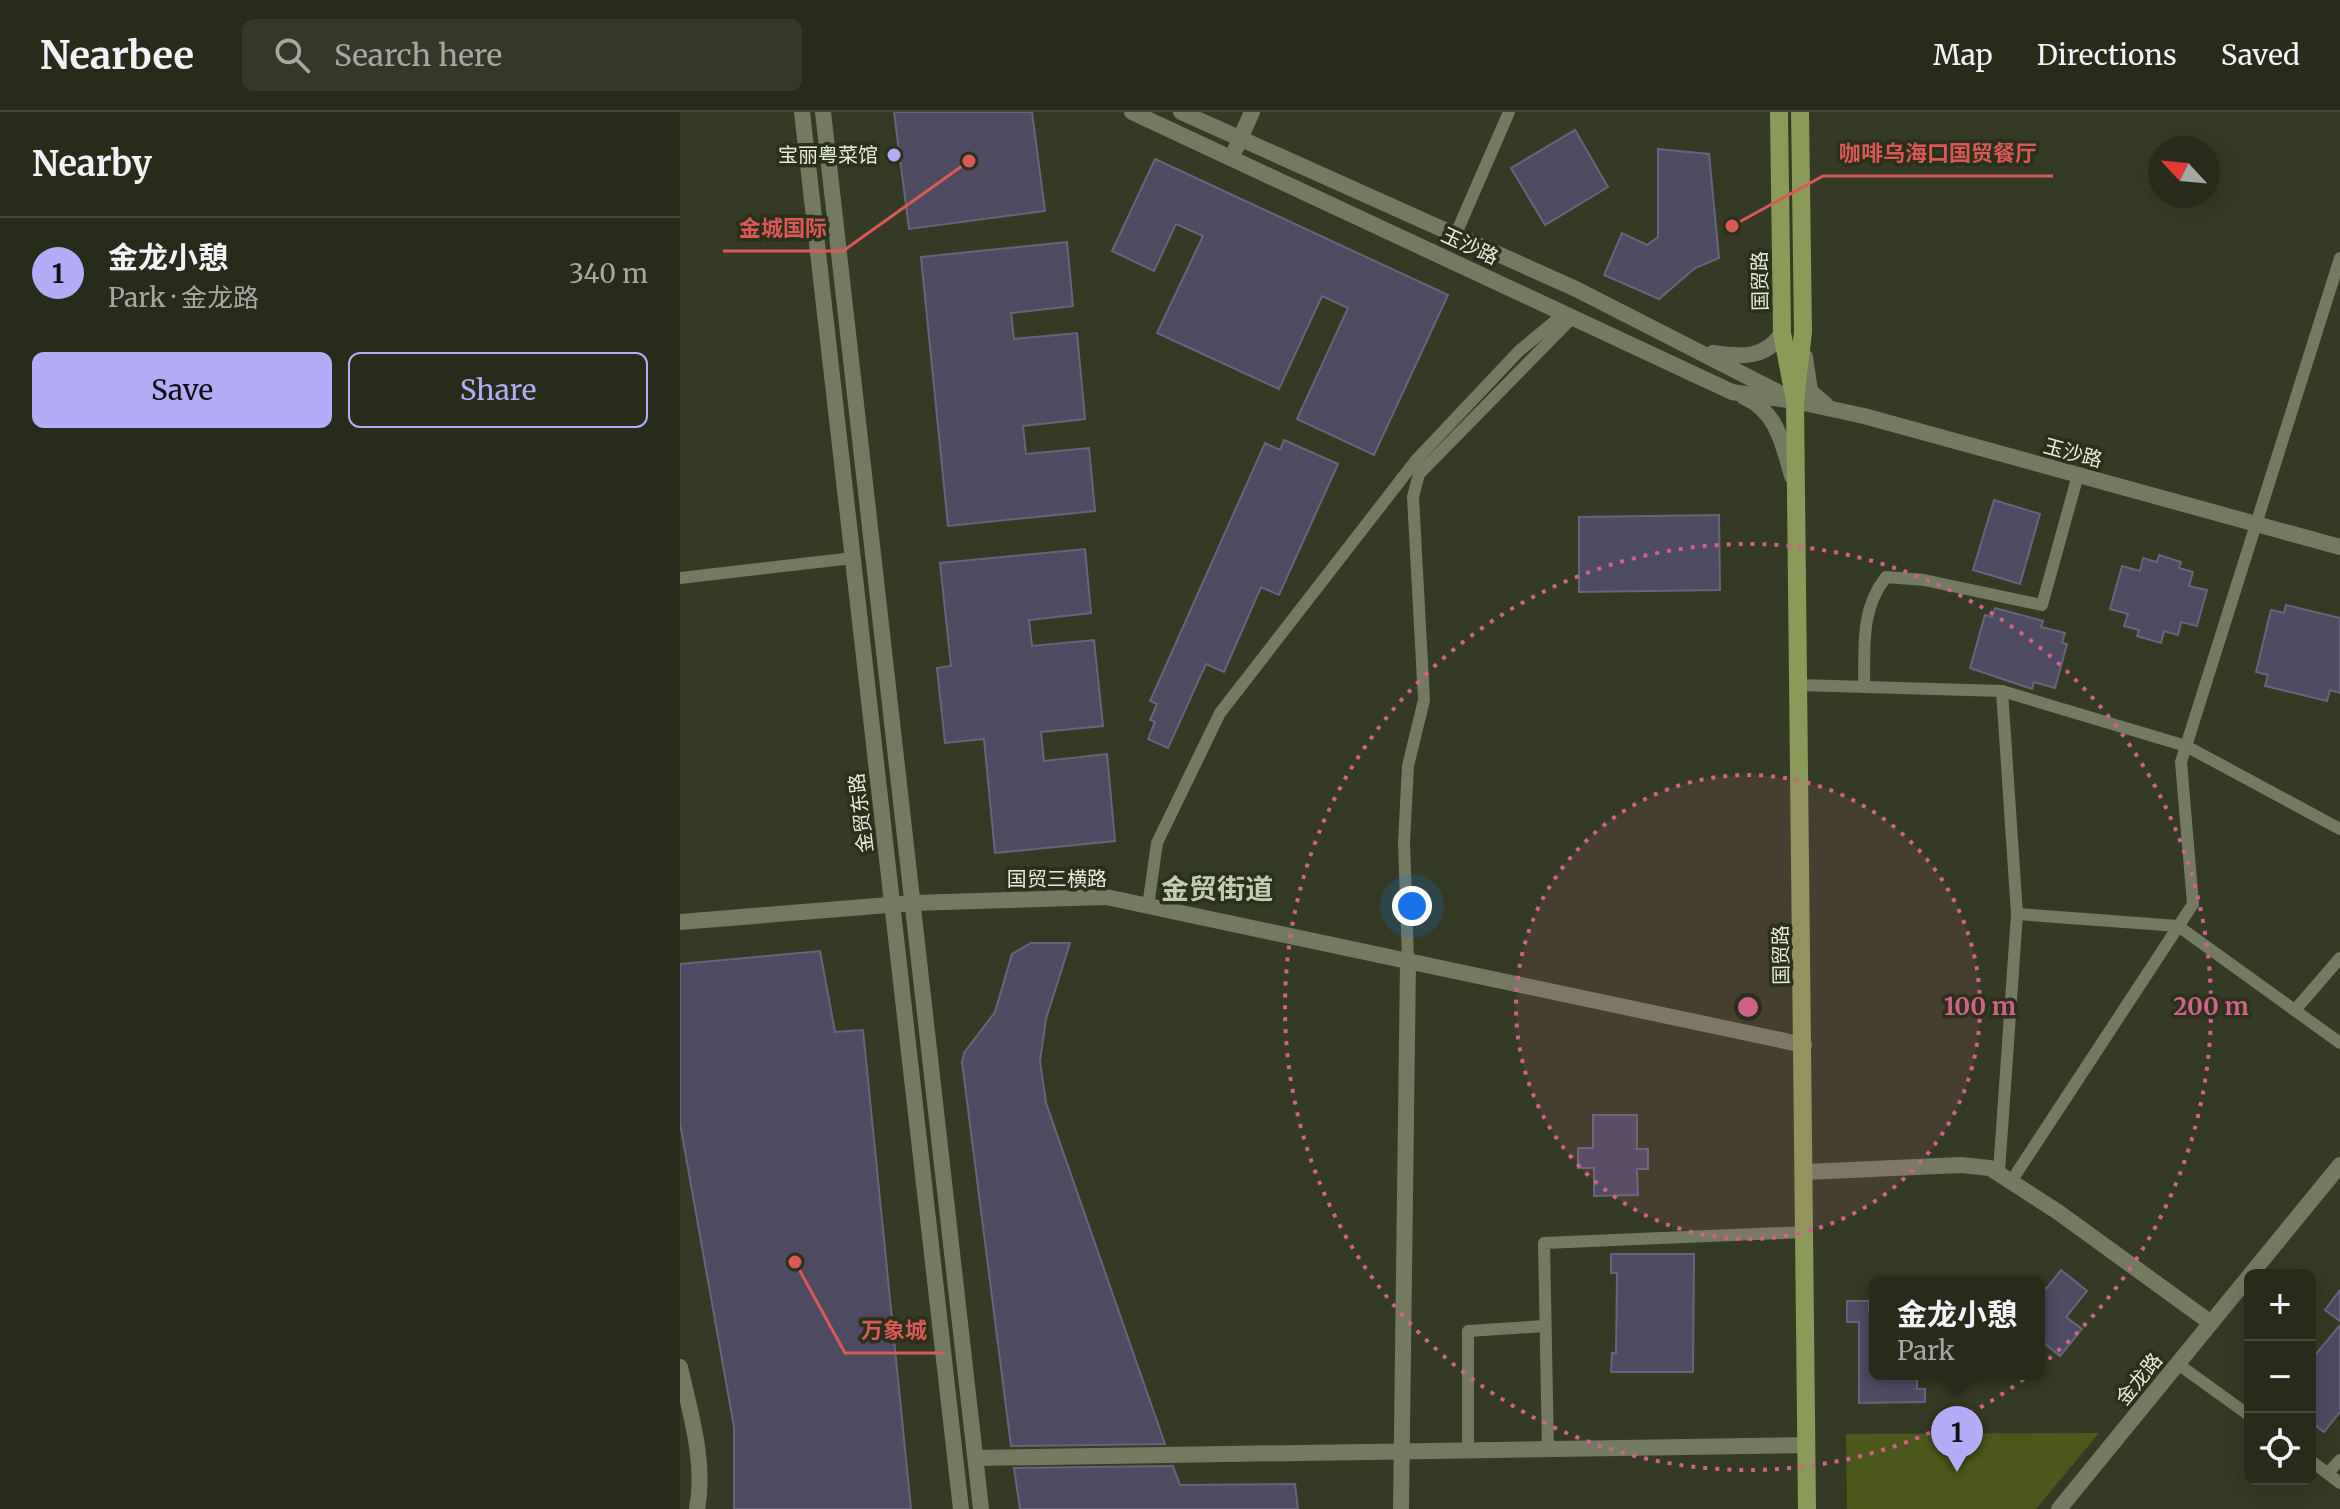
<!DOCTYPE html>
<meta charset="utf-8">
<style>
body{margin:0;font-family:Merriweather,"Noto Sans SC",serif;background:#333827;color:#f1f3f6}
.controls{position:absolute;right:24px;bottom:24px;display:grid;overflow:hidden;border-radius:12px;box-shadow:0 8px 32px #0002}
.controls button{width:72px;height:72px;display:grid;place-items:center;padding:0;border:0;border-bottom:2px solid #434839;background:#272c1a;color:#f1f3f6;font:40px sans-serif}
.compass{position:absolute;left:1468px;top:24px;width:72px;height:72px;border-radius:50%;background:#272c1a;box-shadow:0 8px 32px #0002;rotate:296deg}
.you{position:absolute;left:732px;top:794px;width:28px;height:28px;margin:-20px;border:6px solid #fff;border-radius:50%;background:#1a73e8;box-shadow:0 0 0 12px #1a73e833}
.badge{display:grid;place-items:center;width:52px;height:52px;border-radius:50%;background:#b5acf8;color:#111;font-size:26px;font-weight:700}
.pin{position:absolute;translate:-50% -66px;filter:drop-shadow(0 2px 4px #0008)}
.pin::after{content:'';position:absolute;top:42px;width:28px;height:24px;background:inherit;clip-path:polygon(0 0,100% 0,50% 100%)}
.popup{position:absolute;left:1189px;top:1164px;width:176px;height:104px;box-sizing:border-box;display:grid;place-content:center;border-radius:12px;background:#272c1a;filter:drop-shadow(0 2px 6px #0005);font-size:26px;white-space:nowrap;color:#a4a7a2}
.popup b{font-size:30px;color:#f1f3f6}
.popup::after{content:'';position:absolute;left:50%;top:100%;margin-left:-16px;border:16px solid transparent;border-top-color:#272c1a}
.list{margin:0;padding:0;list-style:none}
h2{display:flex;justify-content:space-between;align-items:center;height:104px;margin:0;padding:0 32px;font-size:34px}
h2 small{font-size:26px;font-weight:400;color:#a4a7a2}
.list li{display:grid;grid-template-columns:52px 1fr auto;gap:24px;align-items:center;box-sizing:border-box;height:112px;padding:0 32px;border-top:2px solid #434839}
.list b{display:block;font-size:30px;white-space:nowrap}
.list p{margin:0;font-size:26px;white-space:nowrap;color:#a4a7a2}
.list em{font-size:26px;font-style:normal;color:#a4a7a2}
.actions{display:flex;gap:16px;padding:24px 32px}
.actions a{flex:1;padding:18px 0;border:2px solid #b5acf8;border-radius:12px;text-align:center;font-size:28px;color:#b5acf8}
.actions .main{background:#b5acf8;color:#111}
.icon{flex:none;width:44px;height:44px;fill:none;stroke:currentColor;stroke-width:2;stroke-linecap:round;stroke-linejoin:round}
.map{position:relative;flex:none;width:1660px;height:1397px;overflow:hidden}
header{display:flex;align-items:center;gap:48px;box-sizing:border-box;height:112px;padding:0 40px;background:#272c1a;border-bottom:2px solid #434839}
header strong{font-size:38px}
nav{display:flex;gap:44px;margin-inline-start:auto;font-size:28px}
.search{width:560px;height:72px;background:#333827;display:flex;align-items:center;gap:20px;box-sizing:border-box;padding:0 28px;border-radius:12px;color:#a4a7a2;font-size:30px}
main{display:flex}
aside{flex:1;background:#272c1a}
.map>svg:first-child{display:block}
</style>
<header>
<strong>Nearbee</strong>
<div class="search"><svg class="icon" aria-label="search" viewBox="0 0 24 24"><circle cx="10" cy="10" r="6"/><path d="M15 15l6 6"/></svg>Search here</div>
<nav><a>Map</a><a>Directions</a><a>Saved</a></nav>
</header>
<main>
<aside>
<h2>Nearby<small></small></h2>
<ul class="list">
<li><span class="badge">1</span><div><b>金龙小憩</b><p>Park · 金龙路</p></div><em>340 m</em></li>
</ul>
<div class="actions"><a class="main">Save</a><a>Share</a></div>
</aside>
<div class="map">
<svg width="1660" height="1397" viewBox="0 0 1660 1397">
<rect width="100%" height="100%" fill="#343a23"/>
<polygon fill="#4b5819" points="1419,1321 1356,1397 1167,1397 1166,1322"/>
<g fill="#4d4a62" stroke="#66647d" stroke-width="2">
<polygon points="214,0 352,0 365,99 229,117"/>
<polygon points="895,18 928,75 865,113 831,56"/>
<polygon points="978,37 1029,42 1039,146 1015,156 979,187 924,163 942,121 967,133 978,125"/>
<polygon points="475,47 768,183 694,343 617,307 668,196 642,184 599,277 477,221 523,124 496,112 474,159 432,139"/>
<polygon points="387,130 393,194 331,201 334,227 397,221 405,307 343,314 346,342 409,336 415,399 268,414 241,145"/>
<polygon points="604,328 658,352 599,483 581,475 544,560 526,552 488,636 468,627 475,610 470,608 477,592 470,589 585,331 600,338"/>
<polygon points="1314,388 1360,402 1340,472 1293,458"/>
<polygon points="1039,403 1040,478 899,480 899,405"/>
<polygon points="405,437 411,501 349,508 352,534 414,528 423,614 361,620 364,649 427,642 435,729 315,741 304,627 265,631 257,556 271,554 260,451"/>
<polygon points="1479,443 1501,450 1499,456 1513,460 1509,474 1527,478 1517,514 1501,510 1498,523 1484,519 1481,531 1457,524 1459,518 1444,514 1448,502 1430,497 1442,454 1460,459 1463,446 1477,450"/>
<polygon points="1606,493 1660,506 1660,581 1650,578 1647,589 1585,574 1588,563 1576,560 1591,498 1604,501"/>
<polygon points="1315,496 1363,509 1361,515 1385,521 1382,531 1387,532 1375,576 1354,570 1352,577 1290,556 1305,503 1312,505"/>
<polygon points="351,831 390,831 366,907 360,949 366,991 485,1332 331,1334 282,950 284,941 315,900 332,842"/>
<polygon points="140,839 155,920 183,918 231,1397 54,1397 54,1315 0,1011 0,852"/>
<polygon points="913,1003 957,1003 957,1037 968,1037 968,1057 957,1057 958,1083 914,1084 914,1056 898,1056 898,1036 913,1036"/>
<polygon points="931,1142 1014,1142 1013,1260 931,1260 932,1241 936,1241 937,1161 931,1161"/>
<polygon points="1381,1158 1407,1179 1386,1205 1402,1217 1380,1244 1359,1227 1359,1172 1366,1177"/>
<polygon points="1660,1178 1660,1209 1645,1198"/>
<polygon points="1167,1189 1189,1189 1189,1198 1195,1197 1195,1262 1237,1262 1237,1277 1245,1277 1245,1290 1179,1291 1179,1210 1167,1210"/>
<polygon points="1660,1213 1660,1300 1644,1320 1630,1309 1630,1249"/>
<polygon points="493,1354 500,1373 615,1372 618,1397 340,1397 334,1356"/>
</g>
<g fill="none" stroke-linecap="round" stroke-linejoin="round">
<g stroke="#737a60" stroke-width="12">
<polyline points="778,117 829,0"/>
<polyline points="0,466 173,446"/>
<polyline points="1119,573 1322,579 1506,634 1660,717"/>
<path d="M1184 575C1185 535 1180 498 1206 465L1244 468 1362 493 1398 363"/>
<polyline points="468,794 477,731 540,601 737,347 839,239 885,201"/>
<polyline points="1337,802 1498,814 1660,931"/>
<polyline points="728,849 724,730 728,654 744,588 733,385 739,362 893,205"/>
<polyline points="1615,898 1660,846"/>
<polyline points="1319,1060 1337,802 1322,579"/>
<polyline points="1332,1068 1513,792 1501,650 1660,146"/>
<polyline points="1498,1252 1570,1304"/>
<polyline points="868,1337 864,1131 1125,1120"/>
<polyline points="788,1338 788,1219 865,1214"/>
<polyline points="1630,1348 1660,1371"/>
<polyline points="1648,1361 1660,1348"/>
</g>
<g stroke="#737a60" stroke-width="16">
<polyline points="122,0 281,1397"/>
<polyline points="143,0 301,1397"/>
<polyline points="452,0 1052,280 1115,289 896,177 501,0"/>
<polyline points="556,36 572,0"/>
<path d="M1033 241C1061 245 1086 247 1102 221"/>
<polyline points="1125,245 1130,279 1146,293"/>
<path d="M1064 285C1097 299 1103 333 1112 364"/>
<polyline points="1115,289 1184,304 1660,435"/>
<polyline points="0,810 233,791 426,785 1124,933"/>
<polyline points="1125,1060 1281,1053 1310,1056 1378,1100 1531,1211"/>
<path d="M0 1255C10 1300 26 1351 17 1397"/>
<polyline points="296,1346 1127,1333"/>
<polyline points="721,1397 728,849"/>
<polyline points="1379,1397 1660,1053"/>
</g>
<g stroke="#8b9a58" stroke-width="18">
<polyline points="1099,0 1102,221 1115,289 1123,220 1120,0"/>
<polyline points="1115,289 1127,1397"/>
</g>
</g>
<circle cx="1068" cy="895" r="232" fill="#cf6288" fill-opacity=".12"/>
<g fill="none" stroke="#cf6288" stroke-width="4" stroke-dasharray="4 8">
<circle cx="1068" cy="895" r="232"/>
<circle cx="1068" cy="895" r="463"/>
</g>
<circle fill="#b5acf8" stroke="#2a3019" stroke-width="3" cx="214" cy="43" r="8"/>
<g text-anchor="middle" stroke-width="7" stroke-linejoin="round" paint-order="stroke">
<g font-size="20" fill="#e6eadc" stroke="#2a3019" text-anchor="end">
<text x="198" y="50">宝丽粤菜馆</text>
</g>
<g font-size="20" fill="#e6eadc" stroke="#2a3019">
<text transform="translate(790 134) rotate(25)" y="7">玉沙路</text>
<text transform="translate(1080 169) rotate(-91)" y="7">国贸路</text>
<text transform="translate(1393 341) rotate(15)" y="7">玉沙路</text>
<text transform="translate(181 701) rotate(-97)" y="7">金贸东路</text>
<text x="377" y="774">国贸三横路</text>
<text transform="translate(1101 843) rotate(-91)" y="7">国贸路</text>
<text transform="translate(1459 1267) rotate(-51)" y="7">金龙路</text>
</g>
<g font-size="28" font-weight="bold" fill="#c4ccb0" stroke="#2a3019">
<text x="537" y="787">金贸街道</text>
</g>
</g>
<circle cx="1068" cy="895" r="12" fill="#cf6288" stroke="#2a3019" stroke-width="4"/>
<g font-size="24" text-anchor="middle" font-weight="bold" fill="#cf6288" stroke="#2a3019" stroke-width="7" stroke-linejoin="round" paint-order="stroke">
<text x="1300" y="903">100 m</text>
<text x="1531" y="903">200 m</text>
</g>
<path fill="none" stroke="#da5855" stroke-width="3" d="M1052 114L1143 64H1373M289 49L163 139H43M115 1150L165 1241H263"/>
<g fill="#da5855" stroke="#2a3019" stroke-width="3">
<circle cx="1052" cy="114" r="8"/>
<circle cx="289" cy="49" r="8"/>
<circle cx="115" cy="1150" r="8"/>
</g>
<g font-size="22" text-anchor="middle" font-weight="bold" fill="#da5855" stroke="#2a3019" stroke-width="7" stroke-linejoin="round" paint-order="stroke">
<text x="1258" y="49">咖啡乌海口国贸餐厅</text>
<text x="103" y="124">金城国际</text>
<text x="214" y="1226">万象城</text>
</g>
</svg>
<div class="controls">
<button>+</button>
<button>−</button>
<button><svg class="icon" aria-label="locate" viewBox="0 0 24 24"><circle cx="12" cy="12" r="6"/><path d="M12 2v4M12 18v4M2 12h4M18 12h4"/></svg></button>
</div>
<svg class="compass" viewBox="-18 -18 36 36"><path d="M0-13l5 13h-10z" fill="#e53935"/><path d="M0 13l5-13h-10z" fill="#a4a7a2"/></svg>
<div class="you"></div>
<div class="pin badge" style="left:1277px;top:1360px">1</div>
<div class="popup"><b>金龙小憩</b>Park</div>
</div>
</main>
